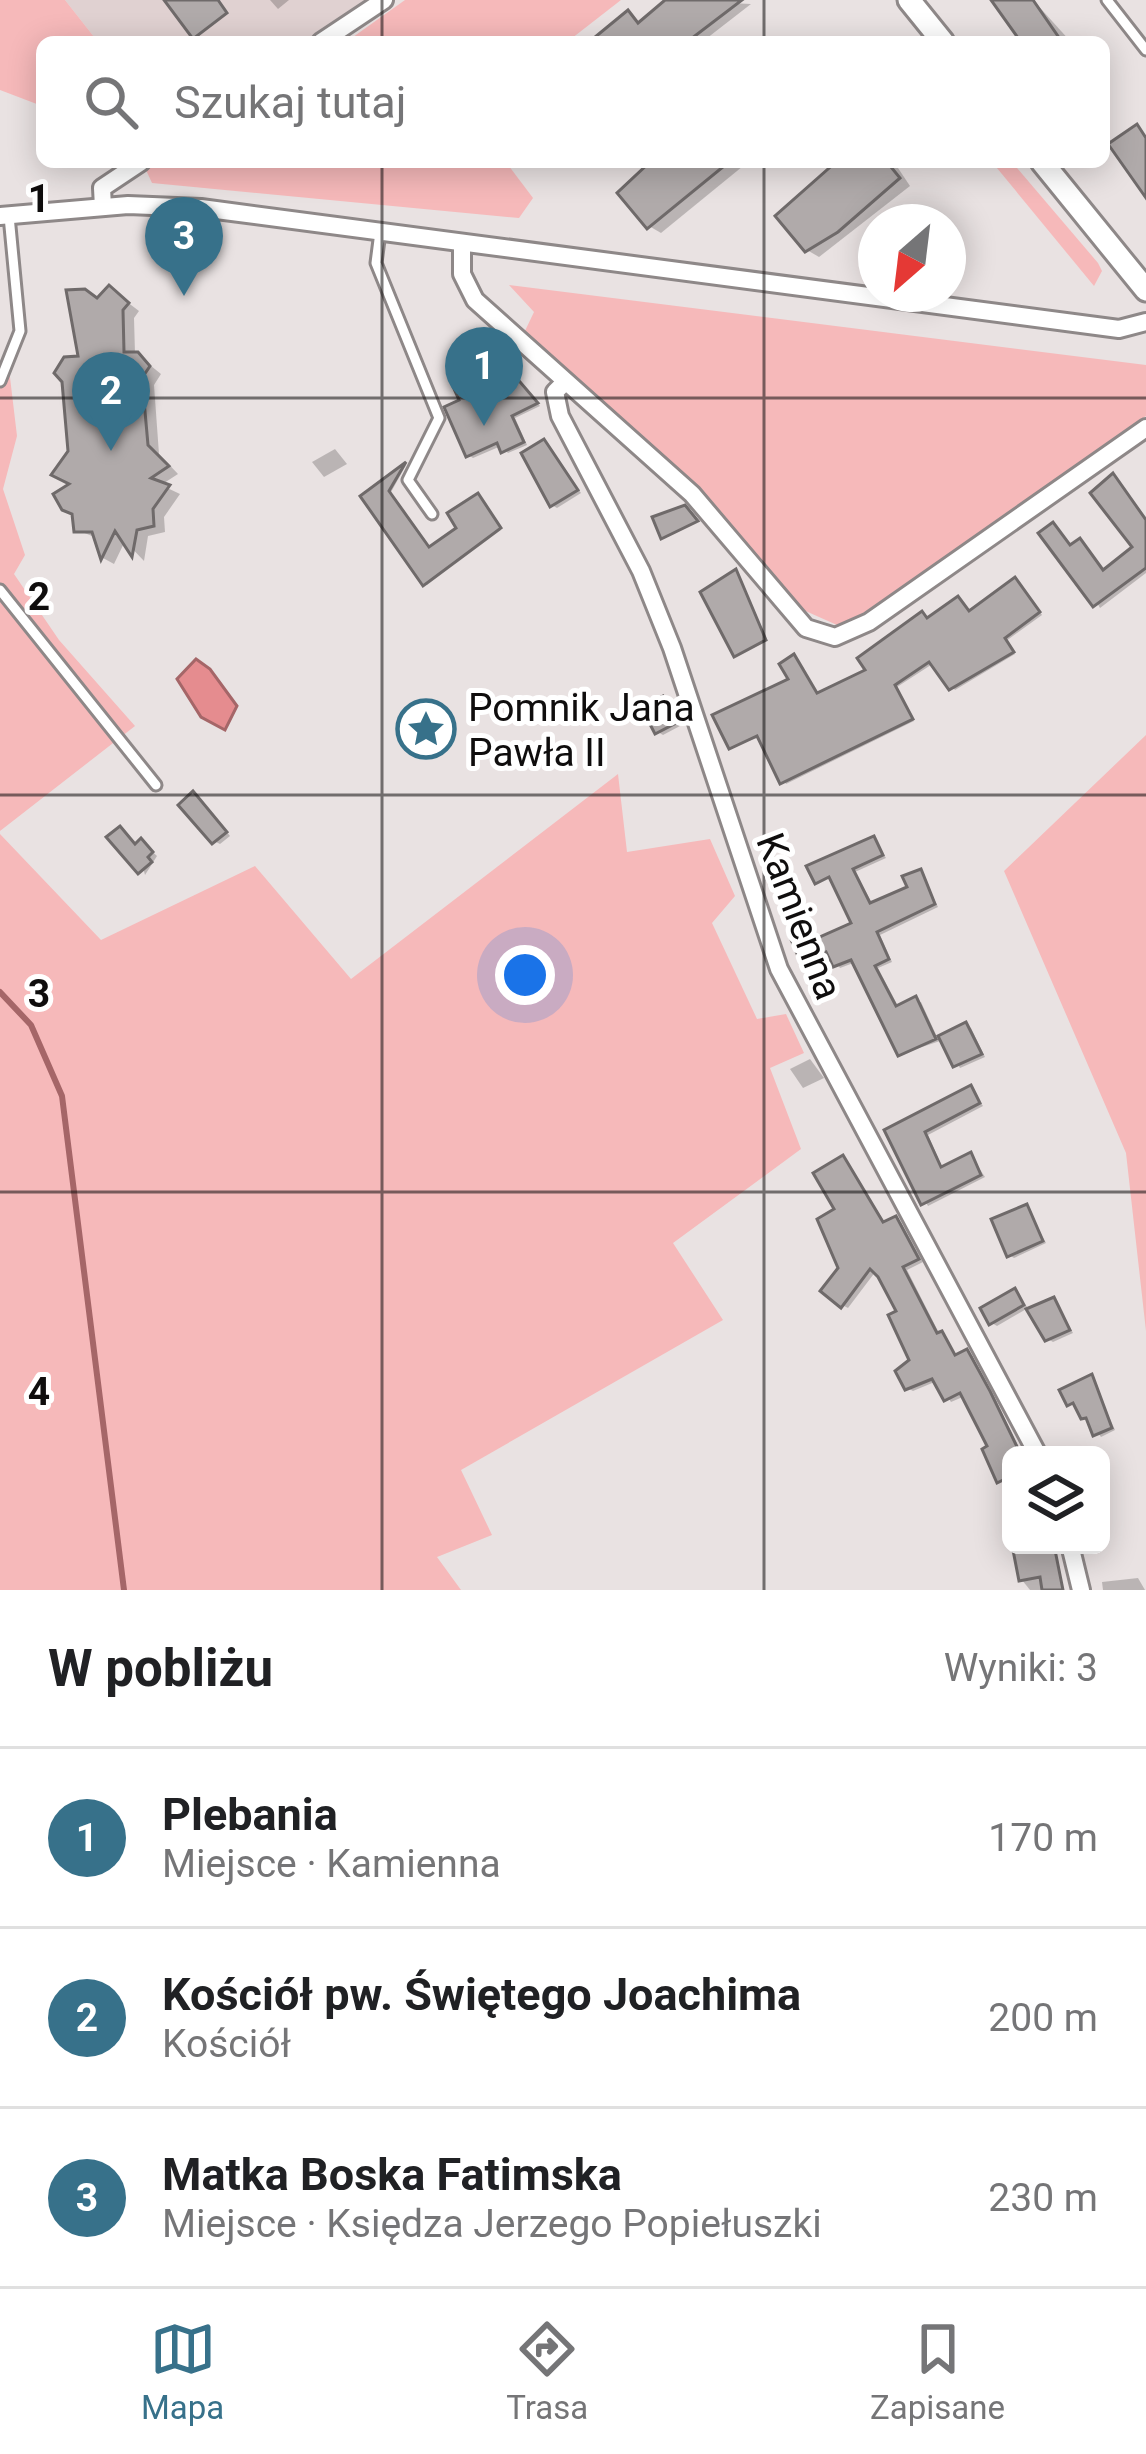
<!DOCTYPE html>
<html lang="pl">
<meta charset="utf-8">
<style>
body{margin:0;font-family:Roboto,sans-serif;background:#f6f6f6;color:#202124}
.controls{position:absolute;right:36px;bottom:36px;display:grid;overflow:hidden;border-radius:18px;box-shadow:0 6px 30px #0003}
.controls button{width:108px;height:108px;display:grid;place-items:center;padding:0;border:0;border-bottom:3px solid #e0e0e0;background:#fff;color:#202124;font:60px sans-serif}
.compass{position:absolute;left:858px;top:204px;width:108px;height:108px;border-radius:50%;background:#fff;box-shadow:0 6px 30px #0003;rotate:208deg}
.you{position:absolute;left:525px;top:975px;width:42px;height:42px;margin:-30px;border:9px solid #fff;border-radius:50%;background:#1a73e8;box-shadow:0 0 0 18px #1a73e833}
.badge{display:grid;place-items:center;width:78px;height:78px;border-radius:50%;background:#37718a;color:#fff;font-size:39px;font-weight:700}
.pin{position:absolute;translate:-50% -99px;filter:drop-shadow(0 3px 6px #0008)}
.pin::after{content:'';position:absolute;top:63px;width:42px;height:36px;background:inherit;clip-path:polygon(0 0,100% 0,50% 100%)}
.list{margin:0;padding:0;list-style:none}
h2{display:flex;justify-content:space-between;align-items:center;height:156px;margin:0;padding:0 48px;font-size:51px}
h2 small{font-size:39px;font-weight:400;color:#757577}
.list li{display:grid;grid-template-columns:78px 1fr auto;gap:36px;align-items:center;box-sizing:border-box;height:180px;padding:0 48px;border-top:3px solid #e0e0e0}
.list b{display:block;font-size:45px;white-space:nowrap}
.list p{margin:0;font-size:39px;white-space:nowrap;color:#757577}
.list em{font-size:39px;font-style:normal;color:#757577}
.icon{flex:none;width:66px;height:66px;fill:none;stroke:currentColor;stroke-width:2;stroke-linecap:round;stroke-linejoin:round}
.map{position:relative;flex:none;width:1146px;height:1590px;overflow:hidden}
.search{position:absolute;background:#fff;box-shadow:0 6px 30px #0003;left:36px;right:36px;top:36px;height:132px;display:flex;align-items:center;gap:30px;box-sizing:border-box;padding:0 42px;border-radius:18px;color:#757577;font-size:45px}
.sheet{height:696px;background:#fff}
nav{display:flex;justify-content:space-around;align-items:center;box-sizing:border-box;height:168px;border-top:3px solid #e0e0e0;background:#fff;font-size:33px;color:#757577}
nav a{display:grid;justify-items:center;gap:6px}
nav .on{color:#37718a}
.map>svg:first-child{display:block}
</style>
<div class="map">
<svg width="1146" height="1590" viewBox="0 0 1146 1590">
<rect width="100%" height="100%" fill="#e9e2e2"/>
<polygon fill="#e0d1d1" points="65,0 367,0 302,42 98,42"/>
<g fill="#f6b9ba">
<polygon points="0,0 65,0 98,42 42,42 42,106 0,90"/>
<polygon points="405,0 621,0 567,42 346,42"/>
<polygon points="158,162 506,162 533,198 519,218 152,183 146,170"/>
<polygon points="992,162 1012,162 1098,263 1102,271 1094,286"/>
<polygon points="509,285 1146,365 1146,416 857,618 837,625 801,609 716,507 524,333 534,312"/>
<polygon points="9,369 17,436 3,489 25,555 14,574 59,640 135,726 0,831 0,373"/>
<polygon points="1146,735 1146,1331 1126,1153 1004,871"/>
<polygon points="618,774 627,852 710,839 735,896 712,923 757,1019 786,1014 804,1053 770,1068 801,1149 673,1243 723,1320 461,1470 492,1535 437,1557 461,1590 0,1590 0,834 101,940 255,866 351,979"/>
</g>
<polygon fill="#e58c8f" stroke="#a56668" stroke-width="3" points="196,659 210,669 237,706 225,730 201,717 177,679"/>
<g fill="#0003">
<polygon points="270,0 289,0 278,9"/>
<polygon points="669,0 751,4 702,42 594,42 628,14 641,24"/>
<polygon points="993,0 1033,0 1071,42 1025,42"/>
<polygon points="653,162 748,162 661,233 649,226"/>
<polygon points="843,162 894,162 910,186 819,257 807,250"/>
<polygon points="166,237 185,238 184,264 169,264"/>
<polygon points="110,289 139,311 134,318 135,353 161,374 154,385 159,454 178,474 161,485 180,494 164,517 165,532 148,536 144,561 125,541 114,564 103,558 97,538 77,530 71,452 81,359 99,300"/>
<polygon points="467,378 478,396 520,382 540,406 515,418 527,445 508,453 501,446 473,458 468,455 463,402"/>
<polygon points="544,442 581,493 557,508 552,505"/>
<polygon points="335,449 347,464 324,477 312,462"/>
<polygon points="406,465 390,494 430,550 461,528 480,497 501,530 427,585 364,496"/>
<polygon points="1117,480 1146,517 1146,573 1100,608 1053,525 1072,548 1085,544 1105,572 1136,548"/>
<polygon points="1019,582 1042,615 1006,641 1015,654 955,690 934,663 897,687 914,721 786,784 760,737 731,747 792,680 794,658 819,696 869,671 958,599 970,613"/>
<polygon points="663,699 680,726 663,735 658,732"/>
<polygon points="198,797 230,836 220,844 214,841"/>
<polygon points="874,840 886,858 855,872 873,905 910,889 921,872 938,907 880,935 892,962 878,968 899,1008 921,1002 938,1039 966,1025 971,1028 985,1057 960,1068 943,1040 901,1054 856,962 840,968 830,954 804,961 809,930 817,941 855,925 833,879 822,884 844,874"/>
<polygon points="142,842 157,856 145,875 137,846"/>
<polygon points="810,1059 824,1078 803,1088 790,1069"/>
<polygon points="971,1089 983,1106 928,1135 943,1169 971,1156 985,1177 928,1206 888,1132"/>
<polygon points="843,1158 886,1224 901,1222 923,1262 907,1270 940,1335 958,1357 972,1355 1023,1455 1011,1455 1011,1481 1000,1481 991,1448 965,1396 951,1402 937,1381 913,1391 907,1388 913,1360 900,1312 876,1271 848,1308 842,1305 838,1210"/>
<polygon points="1027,1207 1046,1243 1014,1258 1009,1255"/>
<polygon points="1015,1292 1028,1308 997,1326 992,1323"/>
<polygon points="1054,1300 1073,1333 1053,1342 1048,1339"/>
<polygon points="1091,1377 1115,1430 1101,1437 1078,1406 1070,1404"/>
<polygon points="1015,1545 1053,1545 1063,1590 1030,1590 1022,1580"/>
<polygon points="1138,1578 1145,1590 1103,1590 1102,1582"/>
</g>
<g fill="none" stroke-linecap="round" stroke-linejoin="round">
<polyline stroke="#a56668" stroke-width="6" points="0,992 31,1025 62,1096 124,1590"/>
</g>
<g fill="#b0aaaa" stroke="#6f6a6a" stroke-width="3">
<polygon points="164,0 218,0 227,13 193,39"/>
<polygon points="665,0 742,0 687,42 589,42 628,10 638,23"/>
<polygon points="991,0 1033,0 1062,42 1021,42"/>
<polygon points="1137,124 1146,138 1146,198 1108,144"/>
<polygon points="650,162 729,162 647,229 617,193"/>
<polygon points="836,162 887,162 900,178 838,232 805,252 775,216"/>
<polygon points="109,285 129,303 123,310 124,352 138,352 150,366 142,378 148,445 169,466 151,478 170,485 153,509 154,526 137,530 132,557 115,531 101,560 92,532 74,532 72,514 62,510 53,494 69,484 51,475 68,451 62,382 54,373 64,357 78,356 66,290 85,289 97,298"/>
<polygon points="467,375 475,394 515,376 538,403 512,416 524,442 501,453 497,443 466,457 444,407 459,400 451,382"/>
<polygon points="544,439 578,490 550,507 521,453"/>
<polygon points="406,462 389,491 429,547 456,528 447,513 478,493 501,528 423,586 360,496"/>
<polygon points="1113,473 1146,520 1146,568 1093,607 1038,533 1053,522 1070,545 1080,538 1103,570 1132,547 1090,493"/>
<polygon points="685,505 698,521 661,539 652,517"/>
<polygon points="736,569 766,640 734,657 700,592"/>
<polygon points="1015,577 1040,612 1005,638 1014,652 949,690 929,662 895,685 913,719 780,784 757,736 729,749 712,715 788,679 779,664 794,654 817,693 865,670 857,658 922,611 927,618 958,596 969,611"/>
<polygon points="663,696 676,723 655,734 641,707"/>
<polygon points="193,791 227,832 212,844 178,805"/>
<polygon points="120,826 135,844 141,838 153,852 148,857 152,862 138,874 106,837"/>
<polygon points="874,836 883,855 853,869 870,903 907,887 902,876 921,869 935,904 877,932 889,959 875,966 896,1006 916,996 936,1039 898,1056 851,960 833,967 826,952 801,963 789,935 809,926 815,939 851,923 829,877 815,884 806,866"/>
<polygon points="966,1022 982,1054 953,1067 938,1036"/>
<polygon points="971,1085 980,1103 925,1132 941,1167 971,1152 981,1175 921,1205 884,1130"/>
<polygon points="843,1155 883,1222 896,1216 919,1259 903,1267 937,1333 942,1331 955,1355 967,1349 990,1391 1021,1455 1011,1455 1011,1476 997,1483 982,1449 987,1446 960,1393 944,1401 932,1379 905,1390 895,1371 909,1360 888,1315 896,1311 878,1277 870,1269 841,1308 820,1291 838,1268 817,1219 834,1209 813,1173"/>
<polygon points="1027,1204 1043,1241 1007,1257 991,1219"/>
<polygon points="1015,1288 1024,1305 989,1325 980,1308"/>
<polygon points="1054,1297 1070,1330 1045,1341 1026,1309"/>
<polygon points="1092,1374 1112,1428 1093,1436 1086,1418 1081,1419 1073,1403 1067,1406 1059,1390"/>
<polygon points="1012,1545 1054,1545 1063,1590 1042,1590 1040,1577 1019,1581"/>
</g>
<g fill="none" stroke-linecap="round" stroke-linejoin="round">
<defs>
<g id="service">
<polyline points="1107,0 1146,50"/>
<polyline points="380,232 376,263 439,418 408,480 432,514"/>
<polyline points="0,381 20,331 9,216"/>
<polyline points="0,590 156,785"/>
</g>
<g id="minor">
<polyline points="321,42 384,0"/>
<polyline points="103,207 102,188 141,162"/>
<polyline points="0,216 128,205 201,208 1119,329 1146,322"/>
<polyline points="462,243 462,274 475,300 692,494 806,628 835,637 869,622 1146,428"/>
<polyline points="564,383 555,392 560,416 641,571 672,648 779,969 1038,1455"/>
<polyline points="1070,1545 1081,1590"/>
</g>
<g id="tertiary">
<polyline points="909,0 943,42"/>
<polyline points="1042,162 1146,290"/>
</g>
</defs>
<use href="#service" stroke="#8e8888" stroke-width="15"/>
<use href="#minor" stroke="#8e8888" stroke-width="22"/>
<use href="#tertiary" stroke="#8e8888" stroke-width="27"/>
<use href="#service" stroke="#fff" stroke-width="9"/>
<use href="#minor" stroke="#fff" stroke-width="16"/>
<use href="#tertiary" stroke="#fff" stroke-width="21"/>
</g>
<path fill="none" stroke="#0f0d0d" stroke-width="3" stroke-opacity="0.55" d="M382 0V42M764 0V42M382 162V1590M764 162V1590M0 398H1146M0 795H1146M0 1192H1146"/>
<defs>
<symbol id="sight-ring" viewBox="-11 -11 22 22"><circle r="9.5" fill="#fff" stroke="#37718a" stroke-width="1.5"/><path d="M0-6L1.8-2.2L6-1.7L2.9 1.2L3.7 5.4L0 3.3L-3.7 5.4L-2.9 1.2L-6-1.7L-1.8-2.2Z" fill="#37718a"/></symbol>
</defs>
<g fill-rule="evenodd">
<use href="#sight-ring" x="393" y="696" width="66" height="66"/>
</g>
<g text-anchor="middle" stroke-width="10" stroke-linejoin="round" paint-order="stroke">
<g font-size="39" fill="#0f0d0d" stroke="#fff" text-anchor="start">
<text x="468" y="721">Pomnik Jana<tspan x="468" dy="45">Pawła II</tspan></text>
</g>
<g font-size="39" fill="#0f0d0d" stroke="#fff">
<text transform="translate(800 916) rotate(69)" y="14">Kamienna</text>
</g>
</g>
<g font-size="39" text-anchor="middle" font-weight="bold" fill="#0f0d0d" stroke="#fff" stroke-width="10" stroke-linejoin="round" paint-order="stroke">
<text x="39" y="212">1</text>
<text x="39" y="610">2</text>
<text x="39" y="1007">3</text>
<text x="39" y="1405">4</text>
</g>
</svg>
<div class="controls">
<button><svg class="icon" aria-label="layers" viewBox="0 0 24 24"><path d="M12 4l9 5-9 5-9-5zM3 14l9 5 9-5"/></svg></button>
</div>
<svg class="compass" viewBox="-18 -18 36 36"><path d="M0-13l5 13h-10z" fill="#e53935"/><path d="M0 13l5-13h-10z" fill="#757577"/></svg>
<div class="you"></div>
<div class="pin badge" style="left:484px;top:426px">1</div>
<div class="pin badge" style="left:111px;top:451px">2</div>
<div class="pin badge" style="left:184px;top:296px">3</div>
<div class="search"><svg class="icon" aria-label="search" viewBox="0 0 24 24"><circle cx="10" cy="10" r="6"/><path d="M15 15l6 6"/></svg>Szukaj tutaj</div>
</div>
<section class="sheet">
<h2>W pobliżu<small>Wyniki: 3</small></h2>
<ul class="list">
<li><span class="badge">1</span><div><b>Plebania</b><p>Miejsce · Kamienna</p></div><em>170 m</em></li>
<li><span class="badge">2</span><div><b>Kościół pw. Świętego Joachima</b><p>Kościół</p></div><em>200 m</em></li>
<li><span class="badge">3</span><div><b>Matka Boska Fatimska</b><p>Miejsce · Księdza Jerzego Popiełuszki</p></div><em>230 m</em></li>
</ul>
</section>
<nav>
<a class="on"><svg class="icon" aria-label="map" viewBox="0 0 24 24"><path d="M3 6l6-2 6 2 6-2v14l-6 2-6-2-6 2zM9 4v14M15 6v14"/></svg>Mapa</a>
<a><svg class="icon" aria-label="directions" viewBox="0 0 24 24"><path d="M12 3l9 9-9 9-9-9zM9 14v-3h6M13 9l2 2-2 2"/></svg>Trasa</a>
<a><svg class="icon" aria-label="saved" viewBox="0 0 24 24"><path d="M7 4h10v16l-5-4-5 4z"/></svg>Zapisane</a>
</nav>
